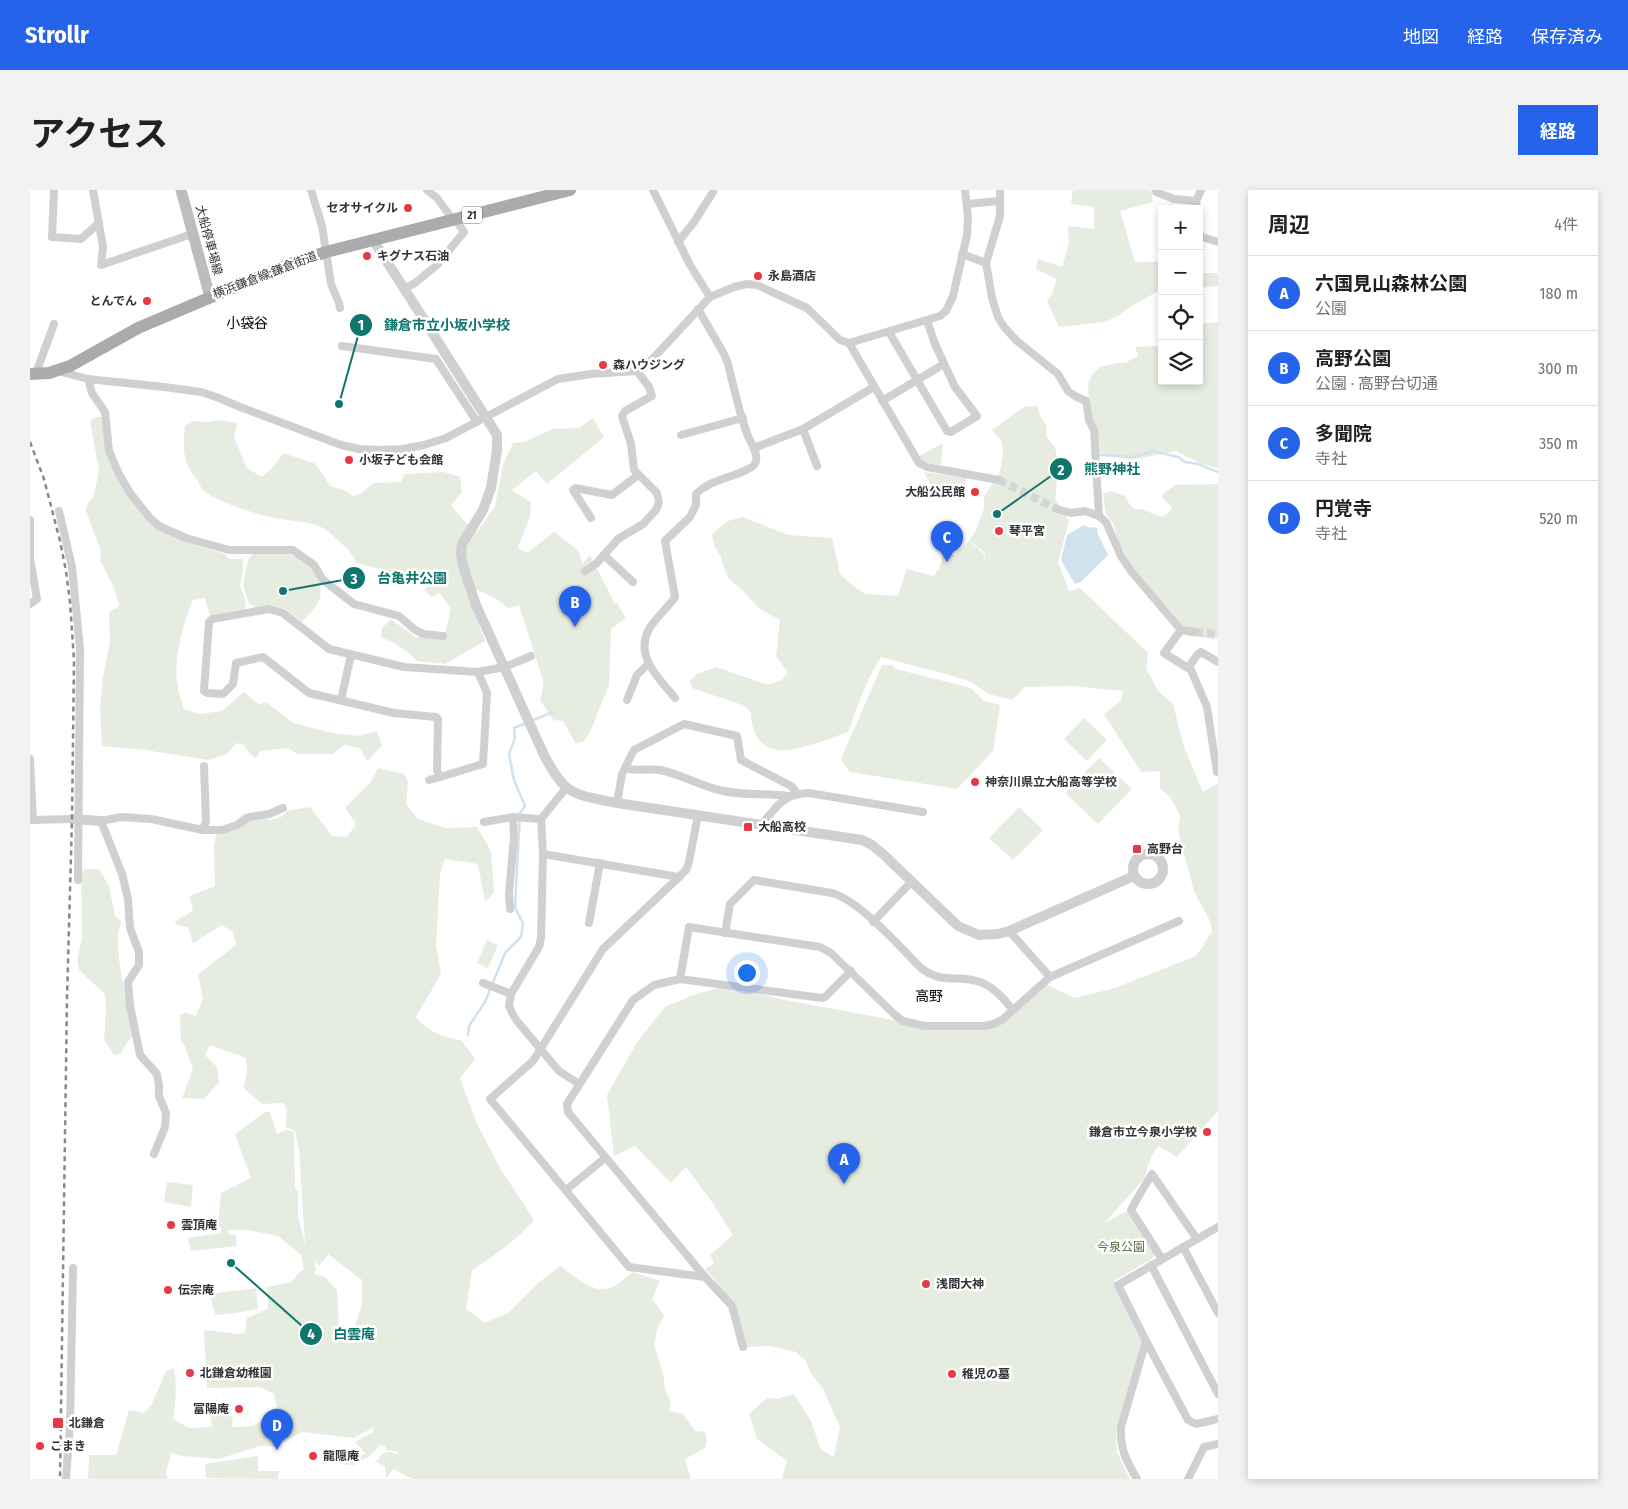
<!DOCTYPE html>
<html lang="ja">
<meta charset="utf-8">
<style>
body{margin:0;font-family:"Fira Sans Condensed","Noto Sans JP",sans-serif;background:#f2f2f2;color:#202124}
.controls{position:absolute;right:15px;top:15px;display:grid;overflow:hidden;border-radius:0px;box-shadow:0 2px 8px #0003}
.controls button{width:45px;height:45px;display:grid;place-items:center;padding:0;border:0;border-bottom:1px solid #e0e0e0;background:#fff;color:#202124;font:25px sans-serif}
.you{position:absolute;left:716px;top:782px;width:18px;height:18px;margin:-12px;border:4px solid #fff;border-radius:50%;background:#1a73e8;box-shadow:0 0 0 8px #1a73e833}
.badge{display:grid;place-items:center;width:32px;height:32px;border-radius:50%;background:#2563eb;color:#fff;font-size:16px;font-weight:700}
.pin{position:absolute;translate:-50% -41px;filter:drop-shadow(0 1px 2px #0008)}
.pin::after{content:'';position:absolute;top:26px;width:18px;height:15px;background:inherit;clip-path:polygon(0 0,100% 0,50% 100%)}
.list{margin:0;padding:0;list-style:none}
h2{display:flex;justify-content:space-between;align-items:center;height:65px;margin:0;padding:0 20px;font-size:21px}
h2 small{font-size:16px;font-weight:400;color:#757577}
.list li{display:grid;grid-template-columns:32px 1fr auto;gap:15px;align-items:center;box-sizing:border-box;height:75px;padding:0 20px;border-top:1px solid #e0e0e0}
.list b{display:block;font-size:19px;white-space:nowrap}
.list p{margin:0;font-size:16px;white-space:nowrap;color:#757577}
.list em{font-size:16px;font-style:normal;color:#757577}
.icon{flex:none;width:28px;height:28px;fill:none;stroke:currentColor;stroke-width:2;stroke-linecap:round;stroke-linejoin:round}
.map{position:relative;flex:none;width:1188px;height:1289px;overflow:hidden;border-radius:0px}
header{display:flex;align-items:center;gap:30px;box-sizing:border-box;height:70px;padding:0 25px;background:#2563eb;color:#fff}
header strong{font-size:24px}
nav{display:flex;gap:28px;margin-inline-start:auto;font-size:18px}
.intro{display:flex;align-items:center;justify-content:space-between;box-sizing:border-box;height:120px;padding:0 30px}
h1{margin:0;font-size:35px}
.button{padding:12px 22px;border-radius:0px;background:#2563eb;color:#fff;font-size:18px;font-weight:700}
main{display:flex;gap:30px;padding:0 30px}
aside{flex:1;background:#fff;border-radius:0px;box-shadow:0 2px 8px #0003}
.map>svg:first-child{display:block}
</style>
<header>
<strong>Strollr</strong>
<nav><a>地図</a><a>経路</a><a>保存済み</a></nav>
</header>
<div class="intro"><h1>アクセス</h1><a class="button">経路</a></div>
<main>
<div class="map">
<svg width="1188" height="1289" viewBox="0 0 1188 1289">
<rect width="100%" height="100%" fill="#fff"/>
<g fill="#e6ecdf" fill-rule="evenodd">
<polygon points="1043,0 1121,0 1123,12 1090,21 1105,72 1132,72 1132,99 1100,117 1088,126 1074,132 1029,137 1017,111 1022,104 1027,89 1006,79 1008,69 1032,77 1039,53 1038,36 1064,39 1064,17 1041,14"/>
<polygon points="1169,81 1174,83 1188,83 1188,96 1169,98"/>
<polygon points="1188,132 1188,278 1172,274 1146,261 1101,270 1066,262 1060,226 1058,194 1062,185 1070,177 1087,173 1095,173 1108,166 1105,157 1129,156 1132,141 1132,191 1169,191 1169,134"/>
<path d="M1007 216 1010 226 1017 236 1016 246 1025 257 1027 268V292L1025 309 1039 331 1028 372 1039 401 1050 398 1118 463 1116 478 1128 501 1143 514 1154 557 1173 602 1188 593V921L1147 967 1128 956 1121 967 1114 989 1074 1033 1097 1021 1125 1064 1123 1068 1084 1091 1112 1152 1086 1245 1087 1262 1100 1289H752L757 1271 727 1249 719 1224 737 1208 747 1209 764 1204 781 1231 791 1260 804 1267 810 1237 793 1199 780 1182 776 1171 766 1162 741 1156 713 1157 708 1124 685 1093V1090L675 1079 684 1073 680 1065 703 1045 682 1012 656 977 641 993 605 956 584 966 577 905 608 851 635 817 663 805 689 798 720 800 745 808 895 836 964 834 1013 793 1044 808 1082 799 1166 766 1182 742 1180 731 1164 701 1148 641 1150 626 1141 608 1130 598V581L1111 582 1074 524 1091 511 1093 501 1041 496 995 497 982 510 959 504 941 492 923 486 851 467C835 491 828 516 818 542 801 548 763 563 747 560 728 557 721 539 721 522L713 515 662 498 660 491 667 484 686 477 738 495 753 489 758 482 746 466 750 430 730 419 709 397 698 388 690 365 684 356 682 344 698 331 713 327 758 345 802 348 810 384 827 399 836 404 868 406 877 379 904 386V388L907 380H911L909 379 914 362 925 365 939 351 954 364 955 370V363L939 350 944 344 952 325 954 318V307L963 293 968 287 970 281 973 266 972 252 962 240 994 217Z"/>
<path d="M66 227H72L78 266 127 338 153 351 195 364 200 369H213V380L210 396 215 409 216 415 214 419 180 425 175 408 163 410C153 434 144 465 147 492 148 501 151 511 154 519L169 524 192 521 214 502 229 515 236 512 263 533 302 543 329 546 347 541 352 556 337 571 330 558 314 555 302 564H267L258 558 230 561 226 568 219 563 214 555 206 553 197 564 178 570 115 560 72 556 70 520 73 487 80 452 79 422 90 416 84 398 70 370 71 361 56 321 58 313 64 306 69 280 60 231Z"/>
<path d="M563 228 574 247 517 294 506 281 482 300 501 312 500 327 488 358 497 363 524 342 547 359 553 373 560 365 585 414 587 413 596 428 581 439 579 495 560 542 554 551 546 554 533 531 523 530 510 510 513 497V490L489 415 479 418 465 408 445 399 438 405 455 451 415 474 387 471 378 462 362 452 351 447 352 438 361 429 385 447 414 448 421 419 410 403 402 407 394 400 400 394 385 388 326 373C324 366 319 360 313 355 306 348 298 340 289 336 272 330 253 331 236 326 213 320 192 313 172 300 168 287 162 286 158 276 152 263 154 249 155 236L164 231 178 232 189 230 207 233 204 248 217 278 232 287 244 276 253 263 286 274 300 296 314 300 323 306 330 304 344 293 371 292 374 284 414 282 430 287 432 302 421 315 433 330 447 342 465 316 473 275 483 253 494 252 523 239 549 238Z"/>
<polygon points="913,253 911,275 892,271 889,266"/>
<polygon points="894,282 936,288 931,311 905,304"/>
<polygon points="1188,294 1188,449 1157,446 1146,428 1103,377 1089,353 1083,333 1076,324 1073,304 1081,301 1095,306 1100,315 1105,319 1111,319 1132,327 1140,322 1142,317 1132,307 1133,303 1146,295"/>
<path d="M223 363C232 363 256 362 262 365 279 371 294 389 290 407 288 416 278 425 272 432L255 419 240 415 227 417 219 414 213 395 218 370Z"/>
<polygon points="852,475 862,475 866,479 941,498 954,511 970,515 963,561 927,599 820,582 811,569"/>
<polygon points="1054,528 1077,550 1057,571 1034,549"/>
<polygon points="1069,568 1102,599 1068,634 1035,603"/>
<path d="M348 578 374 584 378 592 376 614 388 629 416 638 447 637 461 661 464 702 455 712 448 674 415 669 410 684 406 756 411 784 386 827C395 840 416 849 431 850L445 869 430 888 447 934 470 978 504 1030C486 1050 465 1066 442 1080L436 1119 455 1133 478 1123 508 1093 530 1076C543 1085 562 1104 580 1098 587 1096 596 1087 603 1082L630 1091 622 1109 634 1125 627 1140 624 1155 633 1183 635 1199 641 1212 639 1221 653 1224 665 1241 675 1242 677 1251 675 1258 655 1269 661 1289H383L363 1279 356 1289 355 1276 346 1272 353 1263 361 1262 369 1265 366 1261 356 1260 355 1256 350 1255 339 1267 328 1271 324 1275 308 1274 319 1268 336 1264 325 1252 343 1242 344 1237 324 1248 272 1242 245 1256H229L189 1269 153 1266 141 1263 136 1283 138 1289H58L59 1265H86L99 1220 114 1223 122 1214 136 1181 144 1178C147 1196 146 1211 143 1229L159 1238 182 1237 179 1218 187 1208 190 1226H203L202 1237C227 1237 229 1235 247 1217L244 1204 230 1197 177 1198 174 1140 207 1144 215 1143 217 1128 237 1119 238 1115 237 1097 261 1092 272 1080H274L271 1065 248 1046 218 1040H198L199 1045H206L207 1056 161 1061 158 1048 191 1043V1038L188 1036 191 1003 221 988 205 944 235 922H240L247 944 256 940 264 942 265 999 268 1001V1026L275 1055 269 960 265 941 256 937 257 919 253 913 232 914 214 898 217 880 216 868 180 855 175 865 187 877 189 892 174 909 152 908 163 879 155 856 151 851 150 825 156 823 166 826 173 809 168 784 206 755 203 742 192 735 163 753 158 737 146 735 145 731 163 721 160 706 185 696 184 657 186 644 201 636 213 624 241 630 251 627 257 621 280 617 302 646 317 647 326 634 315 618 340 593ZM298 1064 332 1090V1115L324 1138H309L307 1100 295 1087 284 1084 286 1080 284 1071 289 1076Z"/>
<polygon points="989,617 1013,640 983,670 959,648"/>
<path d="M55 679H69L79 696 85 726 92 732C79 751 100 820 105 844L97 852 91 864 84 865 74 850 76 819 75 804 49 780 47 770 52 748 51 684Z"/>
<polygon points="457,750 468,755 458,778 447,773"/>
<polygon points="137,992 163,995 161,1017 134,1012"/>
<polygon points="226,1098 228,1119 206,1123 185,1125 180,1104"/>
<polygon points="228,1266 228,1281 249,1281 248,1289 176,1288 175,1274"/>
</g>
<polygon fill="#cfe2ee" points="1054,335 1061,338 1064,337 1067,338 1067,342 1078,365 1051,392 1045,394 1031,370 1037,345"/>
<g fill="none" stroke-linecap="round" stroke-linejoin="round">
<g stroke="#cfe2ee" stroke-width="2.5">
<polyline points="1070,265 1104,267 1123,261 1148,267 1155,272 1168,274 1188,282"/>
<polyline points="501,531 523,522"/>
<polyline points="438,845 439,836 455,812 475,763 491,747 493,733 485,718 490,623 495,616 484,590 479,564 485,548 484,538 496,533"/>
</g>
<g stroke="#d6d6d6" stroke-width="8" stroke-dasharray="8 4" stroke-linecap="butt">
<polyline points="969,290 1027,319"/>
<polyline points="1165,442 1188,444"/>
</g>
<g stroke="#d0d0d0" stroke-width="8">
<polyline points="24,0 22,47 51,49 69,33"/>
<polyline points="63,0 73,57 71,75 162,44"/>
<polyline points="281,0 292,36 301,94 309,113 310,118"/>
<polyline points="397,0 407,8 423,30"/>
<polyline points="623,0 660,75 680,107"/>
<polyline points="970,0 970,26 956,73 962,108 968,127 974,137 987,151 1028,184 1038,201 1045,206 1056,211 1059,230 1064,240 1069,326"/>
<polyline points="1126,0 1126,2 1144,9 1166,11"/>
<polyline points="937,14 970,11"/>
<polyline points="1167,19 1166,11 1171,0"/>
<polyline points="1169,44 1172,47 1188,52"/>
<polyline points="648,52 664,32 683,2"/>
<polyline points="932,64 956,73"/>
<polyline points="374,99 385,93 407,75 434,42 426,30"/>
<polyline points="859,142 917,241 921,242 947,226 925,197 905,154 897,131"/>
<polyline points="819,153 889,273 897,277 969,290"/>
<polyline points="312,156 406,169 447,232"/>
<polyline points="28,181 58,189 134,197 171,202 189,208 210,217 311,255 329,259 349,260 373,259 394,255 416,248 528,189 561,184 607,181 616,176 680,107 704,97 717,94 727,95 777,118 810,150 819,153 910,126 916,121 923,106 937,45 938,27 935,0"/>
<polyline points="6,183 24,134"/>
<polyline points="58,189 62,203 75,222 79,261 89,284 100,303 120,328 129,336 156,348 199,360 263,360 284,375 293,390 324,414 369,426 384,439 393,444 413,446"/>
<polyline points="852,211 914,174"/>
<polyline points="773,239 787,276"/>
<polyline points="651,245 713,228"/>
<polyline points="724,258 773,239 844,197"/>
<polyline points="1027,319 1041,323 1055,321 1069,326 1076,332 1091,366 1101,381 1151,440 1165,442"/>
<polyline points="29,321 42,377 50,459 48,690"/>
<polyline points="561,328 543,300 545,298 582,305 608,285"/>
<polyline points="0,330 0,368 7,409 0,414"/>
<polyline points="574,365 603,392"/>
<polyline points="555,381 566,374 588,349 613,334 626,320 629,312 627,303 604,280 601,254 592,226 595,221 622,206 619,197 607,181"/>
<polyline points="1151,440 1134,463 1161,480 1177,517 1187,582"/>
<polyline points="1158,478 1167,465 1171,462 1188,472"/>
<polyline points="448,482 457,503 453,574 410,587 407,580 408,529 406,527 364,523 279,503 233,467 206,473 203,494 193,504 177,503 174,501 179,432 182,429 239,419 253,423 299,459 374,477 448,482 475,477 501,466"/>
<path d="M645 508C630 489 605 468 618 441 624 429 637 419 645 407L635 351 660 327 666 315V304C681 289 700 289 718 279 721 278 725 275 726 271 728 262 721 254 718 246 709 223 704 198 698 174L694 164 668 119"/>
<polyline points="311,510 321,465"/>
<polyline points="597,510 607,485 618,474"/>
<polyline points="0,569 3,630"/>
<path d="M595 578C607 582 618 578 630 580 650 584 669 595 689 600 713 606 734 603 758 606"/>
<polyline points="399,590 410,587"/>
<polyline points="536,598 511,629 513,664 511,748 509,757 481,804 479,816 482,823 487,831 529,881 549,894"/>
<polyline points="587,613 592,584 604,560 654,534 707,546 711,570 761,596 768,604"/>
<polyline points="668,625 659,672 656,680 649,687 573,759 503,871 460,909 599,1077 675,1087"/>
<polyline points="0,630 42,629"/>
<polyline points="454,632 483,627 511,629"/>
<path d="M732 634C747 616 753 604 779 603L893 622"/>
<polyline points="173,640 176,631 174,576"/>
<polyline points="513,664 649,687"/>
<polyline points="480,719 479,704 484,647 483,627"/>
<polyline points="843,732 882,691"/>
<polyline points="559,733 570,673"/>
<polyline points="979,741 1020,787"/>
<path d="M695 743 700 714 724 690 802 703C830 711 869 756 891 778 913 795 928 784 950 792 964 797 974 809 983 820"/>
<polyline points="650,789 659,737 790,757 801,763 865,825 873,831 895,836 954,836 964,834 973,829 1020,787 1149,731"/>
<polyline points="453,793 481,804"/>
<polyline points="124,964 135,937 136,923 129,906 129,895 127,884 110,865 100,815 98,792 109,775 109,762 100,738 98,709 92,684 71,631 91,627 121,629 173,640 192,640 207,635 219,627 239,624 253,618"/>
<polyline points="536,1000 575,968"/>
<polyline points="1153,1057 1188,1123"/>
<polyline points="1132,1069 1101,1020 1111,1002 1122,984 1167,1049"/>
<polyline points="1121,1075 1188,1204"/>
<polyline points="1116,1151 1158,1230 1166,1234 1188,1229"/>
<polyline points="713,1157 702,1116 675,1087 538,922 537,914 603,810 624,795 650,789 792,808 795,807 821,781"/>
<polyline points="36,1289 40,1234 43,1078"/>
<path d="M1107 1289C1096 1270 1090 1260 1091 1237L1116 1151 1088 1095 1188 1037"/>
<polyline points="1158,1289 1174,1257 1188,1254"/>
</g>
<g stroke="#d0d0d0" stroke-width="10">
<polyline points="343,50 384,114"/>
<path d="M461 298 453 320 432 354 431 364 433 376 446 415 514 565C535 606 543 604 587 613L832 650 842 655 853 664 928 736 949 745 968 744 979 741 1104 686"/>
<polyline points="42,629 71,631"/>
<circle cx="1118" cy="679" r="15"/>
</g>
<polyline stroke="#bdbdbd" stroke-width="11" points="151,0 180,107"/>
<polyline stroke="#ababab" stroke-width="12" points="0,184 19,183 40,176 108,138 257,75 296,62 540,0"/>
<polyline stroke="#888" stroke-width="2.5" stroke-dasharray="5 4" stroke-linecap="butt" points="0,252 14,289 30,351 36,381 40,412 44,470 42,629 37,808 30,1289"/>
<polyline stroke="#d0d0d0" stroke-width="10" points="384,114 467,245 467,260 461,298"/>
</g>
<g fill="#e63946" stroke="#fff" stroke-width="2">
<circle cx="378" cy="18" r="5"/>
<circle cx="337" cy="66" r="5"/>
<circle cx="728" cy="86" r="5"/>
<circle cx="117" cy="111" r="5"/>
<circle cx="573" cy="175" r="5"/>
<circle cx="319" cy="270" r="5"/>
<circle cx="945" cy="302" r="5"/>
<circle cx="969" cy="341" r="5"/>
<circle cx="945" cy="592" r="5"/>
<rect x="713" y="632" width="10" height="10" rx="2.5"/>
<rect x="1102" y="654" width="10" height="10" rx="2.5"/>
<circle cx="1177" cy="942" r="5"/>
<circle cx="141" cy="1035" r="5"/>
<circle cx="896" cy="1094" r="5"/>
<circle cx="138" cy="1100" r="5"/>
<circle cx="160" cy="1183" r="5"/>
<circle cx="922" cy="1184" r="5"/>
<circle cx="209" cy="1219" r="5"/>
<rect x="22" y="1227" width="12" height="12" rx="2.5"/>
<circle cx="10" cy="1256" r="5"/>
<circle cx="283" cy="1266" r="5"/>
</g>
<g text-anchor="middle" stroke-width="5" stroke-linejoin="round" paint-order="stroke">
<rect fill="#fff" stroke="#707070" stroke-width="1" x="432" y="16.5" width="20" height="17" rx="4"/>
<g font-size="11" font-weight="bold" fill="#333">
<text x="442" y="29">21</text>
</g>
<g font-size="12" font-weight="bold" fill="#333" stroke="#fff" text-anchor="start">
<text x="368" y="22" text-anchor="end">セオサイクル</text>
<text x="347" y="70">キグナス石油</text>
<text x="738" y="90">永島酒店</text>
<text x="107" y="115" text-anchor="end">とんでん</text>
<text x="583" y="179">森ハウジング</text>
<text x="329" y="274">小坂子ども会館</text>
<text x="935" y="306" text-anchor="end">大船公民館</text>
<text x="979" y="345">琴平宮</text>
<text x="955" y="596">神奈川県立大船高等学校</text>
<text x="728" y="641">大船高校</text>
<text x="1117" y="663">高野台</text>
<text x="1167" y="946" text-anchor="end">鎌倉市立今泉小学校</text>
<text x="151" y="1039">雲頂庵</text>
<text x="906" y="1098">浅間大神</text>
<text x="148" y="1104">伝宗庵</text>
<text x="170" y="1187">北鎌倉幼稚園</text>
<text x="932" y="1188">稚児の墓</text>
<text x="199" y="1223" text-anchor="end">富陽庵</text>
<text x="39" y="1237">北鎌倉</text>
<text x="20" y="1260">こまき</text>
<text x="293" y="1270">龍隠庵</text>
</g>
<g font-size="12" fill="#333" stroke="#fff">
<text transform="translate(179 50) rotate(75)" y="4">大船停車場線</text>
<text transform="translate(235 85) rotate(-21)" y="4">横浜鎌倉線;鎌倉街道</text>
</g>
<g font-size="12" fill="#56703f" stroke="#fff">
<text x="1091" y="1061">今泉公園</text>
</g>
<g font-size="14" fill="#000" stroke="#fff">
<text x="217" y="138">小袋谷</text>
<text x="899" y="811">高野</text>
</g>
</g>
<path fill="none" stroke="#0f766e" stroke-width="2" d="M309 214L331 135M967 324L1031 279M253 401L324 388M201 1073L281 1144"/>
<g fill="#0f766e" stroke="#fff" stroke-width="2">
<circle cx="309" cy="214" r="5"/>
<circle cx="967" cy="324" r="5"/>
<circle cx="253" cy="401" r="5"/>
<circle cx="201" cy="1073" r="5"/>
<circle cx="331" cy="135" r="12"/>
<circle cx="1031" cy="279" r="12"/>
<circle cx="324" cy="388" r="12"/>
<circle cx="281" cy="1144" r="12"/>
</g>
<g font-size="15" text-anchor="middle" font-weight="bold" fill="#fff">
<text x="331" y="140">1</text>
<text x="1031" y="285">2</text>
<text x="324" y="394">3</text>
<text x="281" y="1149">4</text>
</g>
<g font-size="14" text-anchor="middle" font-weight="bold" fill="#0f766e" stroke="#fff" stroke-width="5" stroke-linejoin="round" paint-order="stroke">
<text x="417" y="140">鎌倉市立小坂小学校</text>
<text x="1082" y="284">熊野神社</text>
<text x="382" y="393">台亀井公園</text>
<text x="324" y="1149">白雲庵</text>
</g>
</svg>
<div class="controls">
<button>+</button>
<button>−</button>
<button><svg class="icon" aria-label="locate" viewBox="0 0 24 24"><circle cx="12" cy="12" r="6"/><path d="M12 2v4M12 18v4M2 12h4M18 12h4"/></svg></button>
<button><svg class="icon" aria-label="layers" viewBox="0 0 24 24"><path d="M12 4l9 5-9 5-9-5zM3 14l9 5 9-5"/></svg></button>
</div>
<div class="you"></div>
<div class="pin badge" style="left:814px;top:994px">A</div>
<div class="pin badge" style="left:545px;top:437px">B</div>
<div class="pin badge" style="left:917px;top:372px">C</div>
<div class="pin badge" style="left:247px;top:1260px">D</div>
</div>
<aside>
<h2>周辺<small>4件</small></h2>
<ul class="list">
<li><span class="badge">A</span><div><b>六国見山森林公園</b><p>公園</p></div><em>180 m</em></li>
<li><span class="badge">B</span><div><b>高野公園</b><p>公園 · 高野台切通</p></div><em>300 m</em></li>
<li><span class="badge">C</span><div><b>多聞院</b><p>寺社</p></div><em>350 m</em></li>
<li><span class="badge">D</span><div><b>円覚寺</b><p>寺社</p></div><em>520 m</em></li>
</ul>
</aside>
</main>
